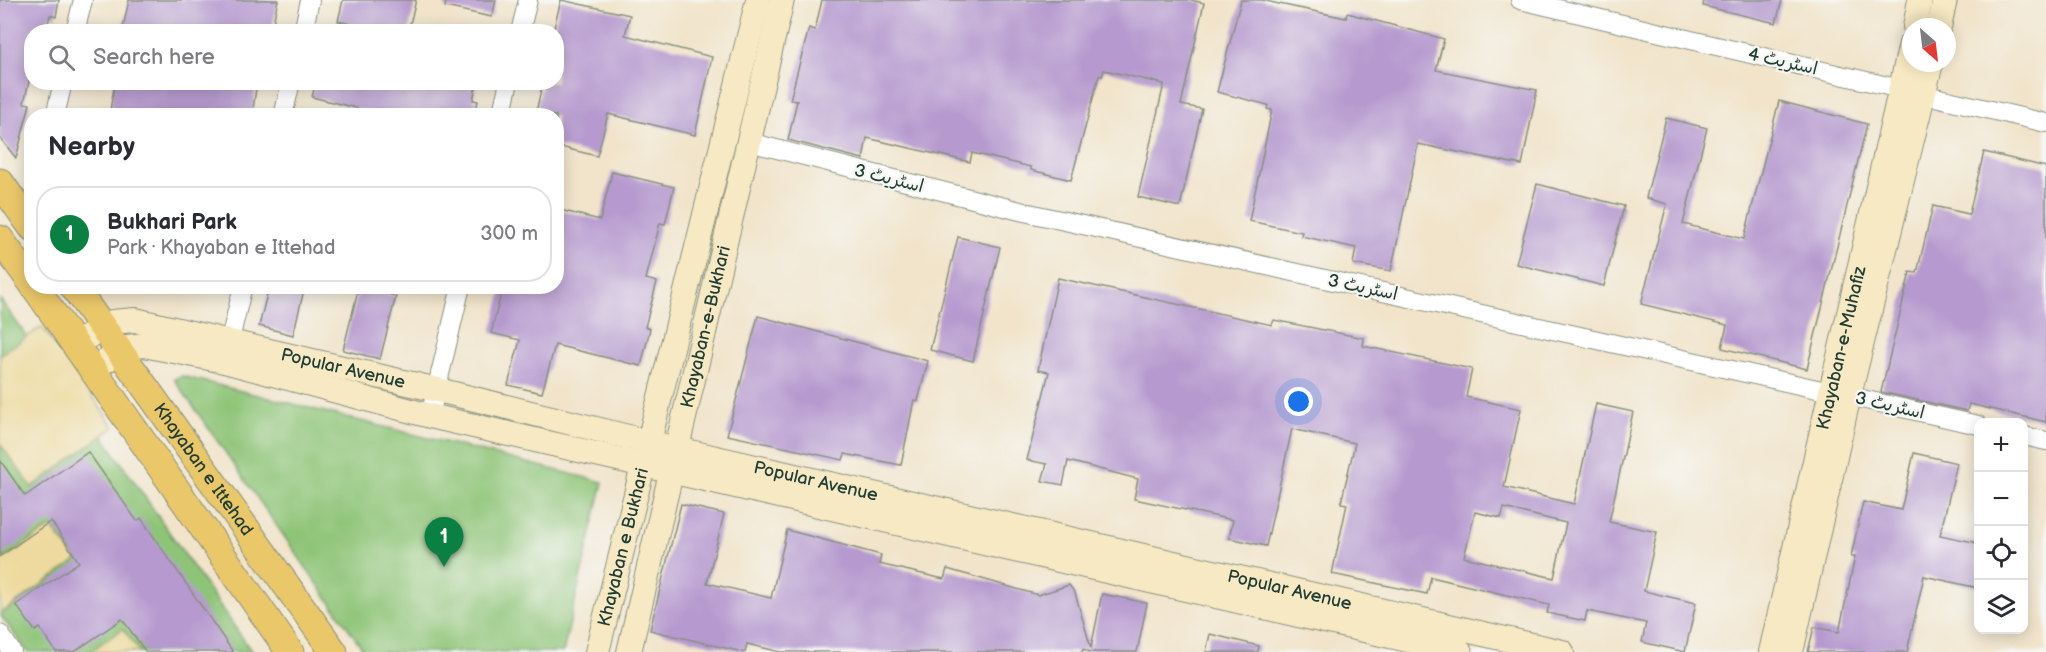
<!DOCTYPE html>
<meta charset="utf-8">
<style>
body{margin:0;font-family:"Balsamiq Sans","Playpen Sans Arabic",sans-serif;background:#f2f2f3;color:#2b2b33}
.controls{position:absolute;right:18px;bottom:18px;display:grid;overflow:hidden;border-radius:12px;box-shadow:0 3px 15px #0003}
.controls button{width:54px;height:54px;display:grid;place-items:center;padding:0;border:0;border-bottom:2px solid #e1e1e2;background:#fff;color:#2b2b33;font:30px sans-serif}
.compass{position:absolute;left:1902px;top:18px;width:54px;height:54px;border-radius:50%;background:#fff;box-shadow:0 3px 15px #0003;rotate:152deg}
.you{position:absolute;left:1299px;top:402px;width:21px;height:21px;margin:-15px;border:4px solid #fff;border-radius:50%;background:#1a73e8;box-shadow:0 0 0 9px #1a73e833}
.badge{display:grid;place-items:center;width:39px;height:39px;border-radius:50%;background:#0b8043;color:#fff;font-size:20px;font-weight:700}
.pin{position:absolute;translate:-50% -50px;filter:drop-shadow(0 2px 3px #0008)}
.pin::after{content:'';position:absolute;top:32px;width:21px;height:18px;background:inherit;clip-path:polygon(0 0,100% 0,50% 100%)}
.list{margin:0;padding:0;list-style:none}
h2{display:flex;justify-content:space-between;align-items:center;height:78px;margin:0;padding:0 24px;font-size:26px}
h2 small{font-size:20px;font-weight:400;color:#7c7c81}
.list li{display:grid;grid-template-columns:39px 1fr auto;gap:18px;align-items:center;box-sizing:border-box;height:96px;margin:0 12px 12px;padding:0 12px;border:2px solid #e1e1e2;border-radius:24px}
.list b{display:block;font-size:22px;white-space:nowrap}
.list p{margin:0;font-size:20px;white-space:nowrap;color:#7c7c81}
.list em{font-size:20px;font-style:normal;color:#7c7c81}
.icon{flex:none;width:33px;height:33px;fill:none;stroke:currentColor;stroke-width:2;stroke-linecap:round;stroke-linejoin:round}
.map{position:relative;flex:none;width:2046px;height:652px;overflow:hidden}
.search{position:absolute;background:#fff;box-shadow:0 3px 15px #0003;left:24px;top:24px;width:540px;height:66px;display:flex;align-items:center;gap:15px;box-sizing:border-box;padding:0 21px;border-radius:24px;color:#7c7c81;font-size:22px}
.panel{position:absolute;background:#fff;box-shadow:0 3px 15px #0003;left:24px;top:108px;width:540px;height:186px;border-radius:24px}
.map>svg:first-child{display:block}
</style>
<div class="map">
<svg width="2046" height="652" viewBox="0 0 2046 652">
<rect width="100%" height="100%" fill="#f6f6f2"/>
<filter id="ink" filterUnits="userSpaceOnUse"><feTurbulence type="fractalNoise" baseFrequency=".0167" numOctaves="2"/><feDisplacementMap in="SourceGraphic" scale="12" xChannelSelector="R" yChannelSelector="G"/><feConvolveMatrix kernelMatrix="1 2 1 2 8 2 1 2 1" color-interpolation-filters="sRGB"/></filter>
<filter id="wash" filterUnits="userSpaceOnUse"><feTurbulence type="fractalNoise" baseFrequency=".008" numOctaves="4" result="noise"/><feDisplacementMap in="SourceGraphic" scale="24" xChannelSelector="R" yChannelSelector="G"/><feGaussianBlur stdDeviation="1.35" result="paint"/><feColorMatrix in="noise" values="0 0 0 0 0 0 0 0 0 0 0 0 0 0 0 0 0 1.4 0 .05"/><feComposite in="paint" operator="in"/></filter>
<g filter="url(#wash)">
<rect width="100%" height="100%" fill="#f1e4cb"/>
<g fill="#8ec477" stroke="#568056" stroke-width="1.5">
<polygon points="0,299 27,337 0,355"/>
<polygon points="182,376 603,482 563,652 365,652 174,379"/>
<polygon points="102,435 252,652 140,652 123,629 89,652 28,652 0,615 77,560 51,527 0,561 0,444 32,487"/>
</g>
<g fill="#eeda9e" stroke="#868c69" stroke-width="1.5">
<polygon points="42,327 114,427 32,487 0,444 0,355"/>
<polygon points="51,527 77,560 0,614 0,561"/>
<polygon points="123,629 140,652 89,652"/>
</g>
<g id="blocks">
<g fill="#b69acf" fill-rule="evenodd">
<polygon points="0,0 59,0 56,17 50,15 46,32 32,32 32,68 24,103 30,104 16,158 0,138"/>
<polygon points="129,0 278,0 271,32 122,32"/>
<polygon points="343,0 416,0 408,32 384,32 338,21"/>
<polygon points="446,0 496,0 492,17 445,7"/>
<polygon points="561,0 630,15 625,35 712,57 695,135 608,114 597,156 556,146 556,116 535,116 543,82 556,82 556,32 553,32"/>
<polygon points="822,0 1191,0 1204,3 1181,105 1202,109 1180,207 1138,197 1164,84 1104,70 1102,76 1099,76 1071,180 1031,170 1031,167 972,153 970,162 867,138 863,159 788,140 797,101 790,100 798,69 809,28 815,30"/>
<polygon points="1241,0 1261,0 1346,18 1347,13 1444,39 1436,70 1537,90 1522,165 1418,144 1391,271 1353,264 1356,248 1301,236 1302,232 1249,221 1272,110 1267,109 1268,105 1217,92"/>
<polygon points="1704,0 1782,0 1776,23 1703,6"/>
<polygon points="115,82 257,82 252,116 109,116"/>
<polygon points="316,82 477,82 473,100 478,101 474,116 388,116 312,97"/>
<polygon points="1779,101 1867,124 1807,369 1722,348 1727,325 1641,304 1667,204 1646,198 1666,118 1707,128 1683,224 1744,239"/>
<polygon points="1984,152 2046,167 2046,422 1969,404 1967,411 1881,392 1910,272 1917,273 1933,206 1969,214"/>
<polygon points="612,172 674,187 665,224 660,223 646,279 657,282 645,327 650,329 641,366 555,345 542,393 508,385 520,340 491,333 503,286 556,286 556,209 600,220"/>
<polygon points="1537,184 1624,206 1604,286 1516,264"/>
<polygon points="958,237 1000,247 973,361 930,350"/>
<path d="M1058 278 1272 325 1274 320 1364 338 1363 346 1472 369 1466 397 1521 409 1504 487 1574 504 1596 404 1633 412 1609 522 1657 532 1644 591 1696 603 1685 652 1642 642 1646 623 1587 611 1585 621 1547 613 1549 605 1431 577 1427 594 1332 574 1347 504 1341 503 1355 443 1292 429 1266 546 1229 538 1233 520 1134 499 1138 479 1068 461 1063 485 1042 481 1047 464 1027 460 1049 372 1038 370ZM1504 508 1566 523 1554 578 1464 557 1475 512 1501 518Z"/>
<polygon points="269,286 305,286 293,335 259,326"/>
<polygon points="359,287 396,296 380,359 343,350"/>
<polygon points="758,316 928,361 918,401 914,400 901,465 845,454 843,460 727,435"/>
<polygon points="88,452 137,521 141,518 233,652 146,652 122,619 74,652 56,652 40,628 35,631 16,605 79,562 51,521 0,556 0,460 25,496"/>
<polygon points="1914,453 1957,463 1940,535 1978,543 1978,588 1924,576 1907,652 1808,652 1814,627 1839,632 1855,557 1851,557 1863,502 1901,510"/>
<polygon points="681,504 724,514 707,583 771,598 787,530 881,555 879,564 944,579 947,569 1038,595 1069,585 1075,593 1091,648 1102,594 1147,603 1137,652 1090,652 1083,649 1082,652 781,652 747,644 745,652 742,652 650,630"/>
<polygon points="1210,634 1259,646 1258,652 1206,652"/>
</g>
</g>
</g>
<g filter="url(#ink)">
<use href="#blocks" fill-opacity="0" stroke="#889080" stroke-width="1.5"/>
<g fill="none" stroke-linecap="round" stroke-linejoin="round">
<defs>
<g id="street">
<polyline points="1520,0 2046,123"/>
<polyline points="75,32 83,0"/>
<polyline points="303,32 310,0"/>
<polyline points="520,32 528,0"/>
<polyline points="55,116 63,82"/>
<polyline points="283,116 291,82"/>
<polyline points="501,116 509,82"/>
<polyline points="749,142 1020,211 1978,425"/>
<polyline points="227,352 243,286"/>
<polyline points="430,416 461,286"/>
<polyline points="2024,436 2046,441"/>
<polyline points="0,634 12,652"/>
</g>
<g id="secondary">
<polyline points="1915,27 1920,0"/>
<polyline points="1939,27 1945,0"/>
<path id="s1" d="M76 344 112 322 135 320 438 390 677 449 1562 652"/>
<polyline points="93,369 127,347 144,345 224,361 430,416 1460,652"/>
<path id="s2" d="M597 652 758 0"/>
<path id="s3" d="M629 652 782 0"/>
<path id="s4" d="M1771 652 1911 44"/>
<polyline points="1791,652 1849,395 1931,63"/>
</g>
<g id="primary">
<polyline points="0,182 32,227"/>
<polyline points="0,239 32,283"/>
<polyline points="34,286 290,652"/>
<path id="s5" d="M73 286 334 652"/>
</g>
</defs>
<use href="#street" stroke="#889080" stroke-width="20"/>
<use href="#secondary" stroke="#889080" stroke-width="26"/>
<use href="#primary" stroke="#889080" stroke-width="29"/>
<use href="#street" stroke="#fff" stroke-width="18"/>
<use href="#secondary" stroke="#f7e9c3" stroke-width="24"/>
<use href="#primary" stroke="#eac769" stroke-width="27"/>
</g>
</g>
<g text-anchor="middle" stroke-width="4.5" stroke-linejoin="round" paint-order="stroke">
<g font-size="18" fill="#1f3d34" stroke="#f6f6f2">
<text transform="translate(1783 61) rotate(13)" y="6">اسٹریٹ 4</text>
<text transform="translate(889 178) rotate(14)" y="6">اسٹریٹ 3</text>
<text transform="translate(1363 287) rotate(12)" y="6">اسٹریٹ 3</text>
<text dy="6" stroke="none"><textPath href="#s3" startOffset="334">Khayaban-e-Bukhari</textPath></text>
<text dy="6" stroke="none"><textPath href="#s4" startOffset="312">Khayaban-e-Muhafiz</textPath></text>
<text dy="6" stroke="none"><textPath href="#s1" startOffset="279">Popular Avenue</textPath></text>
<text transform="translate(1890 405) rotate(13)" y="6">اسٹریٹ 3</text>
<text dy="6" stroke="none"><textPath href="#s5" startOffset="225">Khayaban e Ittehad</textPath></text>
<text dy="6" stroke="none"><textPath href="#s1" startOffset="765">Popular Avenue</textPath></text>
<text dy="6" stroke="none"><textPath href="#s2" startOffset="108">Khayaban e Bukhari</textPath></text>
<text dy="6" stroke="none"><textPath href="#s1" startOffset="1251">Popular Avenue</textPath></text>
</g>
</g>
</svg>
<div class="controls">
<button>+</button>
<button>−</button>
<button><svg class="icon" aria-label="locate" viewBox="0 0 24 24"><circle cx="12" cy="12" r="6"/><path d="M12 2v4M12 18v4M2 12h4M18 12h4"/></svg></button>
<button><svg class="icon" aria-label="layers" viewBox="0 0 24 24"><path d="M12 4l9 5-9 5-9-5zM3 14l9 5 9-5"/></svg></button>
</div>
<svg class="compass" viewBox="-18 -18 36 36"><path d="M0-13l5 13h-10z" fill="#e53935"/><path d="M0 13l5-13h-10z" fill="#7c7c81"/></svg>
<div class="you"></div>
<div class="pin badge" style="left:444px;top:567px">1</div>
<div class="search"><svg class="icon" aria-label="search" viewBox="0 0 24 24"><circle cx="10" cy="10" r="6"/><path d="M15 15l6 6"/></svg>Search here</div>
<section class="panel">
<h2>Nearby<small></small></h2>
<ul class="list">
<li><span class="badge">1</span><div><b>Bukhari Park</b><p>Park · Khayaban e Ittehad</p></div><em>300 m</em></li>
</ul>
</section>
</div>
